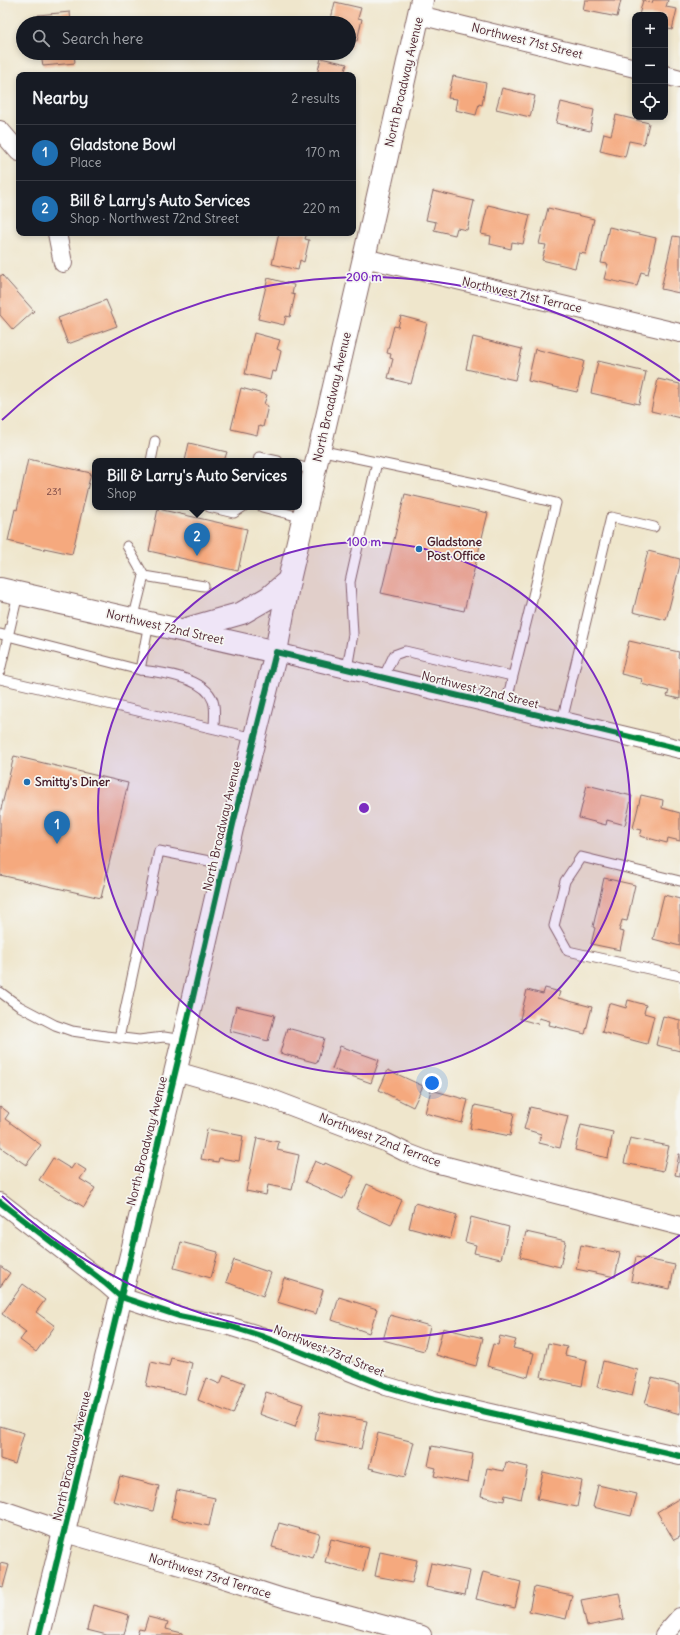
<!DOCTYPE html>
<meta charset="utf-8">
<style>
body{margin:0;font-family:Delius,sans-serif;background:#242831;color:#f1f3f6}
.controls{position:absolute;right:12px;top:12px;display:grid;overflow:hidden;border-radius:8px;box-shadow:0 2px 6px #0003}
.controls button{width:36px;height:36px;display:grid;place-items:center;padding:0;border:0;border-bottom:1px solid #363941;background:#171b24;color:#f1f3f6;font:20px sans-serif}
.you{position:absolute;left:432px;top:1083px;width:14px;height:14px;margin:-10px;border:3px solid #fff;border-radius:50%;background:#1a73e8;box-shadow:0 0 0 6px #1a73e833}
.badge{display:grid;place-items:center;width:26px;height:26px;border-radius:50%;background:#1f6fb2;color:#fff;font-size:13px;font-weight:700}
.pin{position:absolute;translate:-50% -33px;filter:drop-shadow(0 1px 2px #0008)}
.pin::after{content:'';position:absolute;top:21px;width:14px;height:12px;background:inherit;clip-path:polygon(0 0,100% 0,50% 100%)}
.popup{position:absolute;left:92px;top:458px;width:210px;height:52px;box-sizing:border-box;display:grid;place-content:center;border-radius:8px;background:#171b24;filter:drop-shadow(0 1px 3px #0005);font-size:13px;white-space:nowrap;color:#9ea1a6}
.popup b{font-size:15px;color:#f1f3f6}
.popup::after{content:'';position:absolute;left:50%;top:100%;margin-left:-8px;border:8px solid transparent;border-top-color:#171b24}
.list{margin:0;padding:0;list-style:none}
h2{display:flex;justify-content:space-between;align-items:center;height:52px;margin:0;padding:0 16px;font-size:17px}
h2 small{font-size:13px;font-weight:400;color:#9ea1a6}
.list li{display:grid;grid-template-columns:26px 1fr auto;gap:12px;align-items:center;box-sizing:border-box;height:56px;padding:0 16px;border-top:1px solid #363941}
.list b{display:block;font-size:15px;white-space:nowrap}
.list p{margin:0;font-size:13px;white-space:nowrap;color:#9ea1a6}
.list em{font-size:13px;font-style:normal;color:#9ea1a6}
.icon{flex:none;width:22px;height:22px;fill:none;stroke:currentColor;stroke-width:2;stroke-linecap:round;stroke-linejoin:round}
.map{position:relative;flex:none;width:680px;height:1635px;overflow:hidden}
.search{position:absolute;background:#171b24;box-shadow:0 2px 6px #0003;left:16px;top:16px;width:340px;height:44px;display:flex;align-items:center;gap:10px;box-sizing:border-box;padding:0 14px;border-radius:22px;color:#9ea1a6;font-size:15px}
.panel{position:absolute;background:#171b24;box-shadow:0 2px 6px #0003;left:16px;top:72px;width:340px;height:164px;border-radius:8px}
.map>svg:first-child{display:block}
</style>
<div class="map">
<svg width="680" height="1635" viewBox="0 0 680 1635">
<rect width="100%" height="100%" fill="#f6f6f2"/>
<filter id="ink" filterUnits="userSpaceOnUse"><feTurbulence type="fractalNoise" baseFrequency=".025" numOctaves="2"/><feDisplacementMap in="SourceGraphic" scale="8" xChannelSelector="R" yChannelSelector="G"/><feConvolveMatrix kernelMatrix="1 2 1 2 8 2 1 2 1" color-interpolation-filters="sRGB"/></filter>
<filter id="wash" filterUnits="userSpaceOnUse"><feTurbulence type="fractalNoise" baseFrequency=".012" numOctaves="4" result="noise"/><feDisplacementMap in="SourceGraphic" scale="16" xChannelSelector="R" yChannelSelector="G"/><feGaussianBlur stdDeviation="0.9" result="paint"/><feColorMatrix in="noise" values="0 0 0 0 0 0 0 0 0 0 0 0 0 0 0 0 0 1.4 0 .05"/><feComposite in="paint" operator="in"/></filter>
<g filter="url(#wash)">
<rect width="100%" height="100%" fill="#efe6cc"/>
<g id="blocks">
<g fill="#f5a97e">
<polygon points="585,0 621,0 617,17 583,10"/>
<polygon points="643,0 652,3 653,0 668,0 666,7 677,9 672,30 665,28 665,15 639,15"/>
<polygon points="335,2 361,8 358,18 362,19 357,41 353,40 351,49 349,48 349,23 330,23"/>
<polygon points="70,12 71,23 38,23 38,15"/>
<polygon points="41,53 74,53 75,63 43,66"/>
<polygon points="321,58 347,64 344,74 347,75 317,75"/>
<polygon points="453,76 486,83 482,105 479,104 476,115 455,110 457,99 448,98"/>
<polygon points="502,88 535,96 530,117 496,109"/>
<polygon points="561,102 594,110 590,131 556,123"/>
<polygon points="616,115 649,123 644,144 629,141 625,157 600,151 604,133 611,135"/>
<polygon points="433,191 474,201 467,230 457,228 455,235 434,230 436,222 426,220"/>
<polygon points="488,205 530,215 523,244 512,242 511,249 490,244 491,236 481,234"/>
<polygon points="548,208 594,219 586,254 579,253 575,268 542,260 546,245 539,244"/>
<polygon points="609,227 656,238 648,274 641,272 637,286 604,279 608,264 601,263"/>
<polygon points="279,233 307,233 305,239 309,240 304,262 300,260 298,270 272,264"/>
<polygon points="673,236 680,237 680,286 679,293 661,289"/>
<polygon points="2,275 34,311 13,330 0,315 0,276"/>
<polygon points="268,278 294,285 292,294 295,295 290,317 286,316 284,325 258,319"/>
<polygon points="106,300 117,326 68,344 58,318"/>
<polygon points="401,316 427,323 411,384 388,378 393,359 390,358 391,354 387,353 394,326 398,327"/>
<polygon points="254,333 280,340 277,349 281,351 276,372 272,371 270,380 245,374"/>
<polygon points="473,337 522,349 515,380 466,369"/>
<polygon points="535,349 584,361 577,392 528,381"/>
<polygon points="598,361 646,372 639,404 591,393"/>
<polygon points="658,379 680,384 680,418 651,411"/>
<polygon points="241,388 267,395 264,404 268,406 263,427 259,426 257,435 231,429"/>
<polygon points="189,443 227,452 224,461 185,461"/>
<polygon points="28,459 91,473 72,554 44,548 44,550 8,541 15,509 17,510"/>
<polygon points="405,494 488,513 464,611 381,593"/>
<polygon points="158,509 247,529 238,571 149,551"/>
<polygon points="648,551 680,559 680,565 666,620 633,612"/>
<polygon points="629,641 679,652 678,657 680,658 680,699 667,696 669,691 641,684 642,679 621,674"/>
<polygon points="14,756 128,783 101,898 0,875 0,813"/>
<polygon points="587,785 632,796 625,825 607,820 606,825 579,818"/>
<polygon points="641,795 663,800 662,808 680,813 680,841 668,838 667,843 640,836 642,830 633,828"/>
<polygon points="604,878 635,885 627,921 622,920 619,931 624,932 620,950 591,944 595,928 593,927"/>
<polygon points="664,895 680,899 680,946 653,939"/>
<polygon points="545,988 560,992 558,998 592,1007 585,1034 549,1025 550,1021 539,1018 538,1024 520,1019 527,990 543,994"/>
<polygon points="628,1000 646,1005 644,1013 654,1016 647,1044 602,1032 609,1003 626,1008"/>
<polygon points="236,1006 275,1015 268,1041 230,1031"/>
<polygon points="663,1016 680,1020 680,1051 656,1045"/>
<polygon points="287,1028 324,1038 317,1063 280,1053"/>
<polygon points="340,1046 379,1060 371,1083 332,1069"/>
<polygon points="388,1070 423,1086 413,1107 379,1090"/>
<polygon points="431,1090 468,1100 462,1123 425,1113"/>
<polygon points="475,1105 514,1113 510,1136 470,1128"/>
<polygon points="0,1106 9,1113 5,1119 41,1145 26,1165 0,1147"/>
<polygon points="530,1107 568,1116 560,1148 539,1143 541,1134 524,1129"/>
<polygon points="581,1125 613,1132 608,1158 575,1150"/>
<polygon points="207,1129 243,1136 239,1161 219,1158 218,1162 201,1159"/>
<polygon points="257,1138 279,1142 277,1150 299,1155 292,1190 268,1185 266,1195 246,1191"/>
<polygon points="630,1138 669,1146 663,1171 624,1163"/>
<polygon points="679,1154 680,1154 680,1176 675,1175"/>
<polygon points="53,1158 71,1169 75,1163 86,1170 80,1179 95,1188 84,1207 39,1180"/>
<polygon points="315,1161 324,1165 325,1163 354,1176 343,1199 305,1182"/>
<polygon points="367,1184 402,1200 391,1225 356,1209"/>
<polygon points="415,1203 457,1215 450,1239 409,1228"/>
<polygon points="471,1217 509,1227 501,1259 474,1253 476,1245 465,1242"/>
<polygon points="526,1232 566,1241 560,1267 520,1257"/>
<polygon points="181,1242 218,1252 211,1278 174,1268"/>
<polygon points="581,1245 620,1253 615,1277 576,1269"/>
<polygon points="636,1257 675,1265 670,1289 631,1281"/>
<polygon points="234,1260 271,1273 263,1296 226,1282"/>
<polygon points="0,1266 10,1273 0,1287"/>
<polygon points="284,1278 323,1290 316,1314 277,1302"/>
<polygon points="23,1284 45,1300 36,1312 55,1326 36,1352 20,1340 26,1332 2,1314"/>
<polygon points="339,1297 377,1309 369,1333 332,1320"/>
<polygon points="390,1315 430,1326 424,1351 383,1340"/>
<polygon points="443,1328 483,1338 476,1366 436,1355"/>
<polygon points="500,1336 516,1340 513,1348 534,1353 528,1377 487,1366 493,1344 498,1345"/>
<polygon points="548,1343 567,1347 565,1355 587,1360 582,1386 541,1377"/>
<polygon points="171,1358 192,1363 185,1394 146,1386 151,1362 169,1366"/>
<polygon points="603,1361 638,1370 632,1396 597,1387"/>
<polygon points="224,1375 245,1383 233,1414 198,1400 206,1378 220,1384"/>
<polygon points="652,1378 680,1385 680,1414 645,1404"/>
<polygon points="266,1392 303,1404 295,1427 259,1414"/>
<polygon points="320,1412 367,1421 361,1449 315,1440"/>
<polygon points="0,1426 24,1433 15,1464 0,1459"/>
<polygon points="378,1433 414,1442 405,1477 369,1468"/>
<polygon points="432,1446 473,1454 468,1483 434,1476 436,1468 428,1466"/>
<polygon points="506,1462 528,1467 521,1499 505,1495 504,1501 481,1496 487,1468 504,1471"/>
<polygon points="543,1472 582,1481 577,1507 537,1499"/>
<polygon points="120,1476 159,1486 153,1511 113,1501"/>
<polygon points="598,1485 637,1494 631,1516 593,1507"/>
<polygon points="177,1490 215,1498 209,1526 171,1518"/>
<polygon points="680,1498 680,1537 674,1540 657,1512"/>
<polygon points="279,1523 320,1534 313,1558 272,1547"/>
<polygon points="331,1539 369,1548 363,1572 325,1562"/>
<polygon points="380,1552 417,1560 412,1583 375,1576"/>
<polygon points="0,1563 9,1565 3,1587 0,1586"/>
<polygon points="431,1563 470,1571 465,1595 426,1587"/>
<polygon points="483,1572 521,1582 515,1608 476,1599"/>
<polygon points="534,1587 572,1595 566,1619 529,1611"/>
<polygon points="619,1593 624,1619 587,1626 581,1600"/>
<polygon points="93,1605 129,1615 124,1635 107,1635 87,1630"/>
<polygon points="148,1617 168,1622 166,1629 182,1633 182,1635 137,1635 139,1629 144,1630"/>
</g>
</g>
</g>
<g filter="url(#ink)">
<use href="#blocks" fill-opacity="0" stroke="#846563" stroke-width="1"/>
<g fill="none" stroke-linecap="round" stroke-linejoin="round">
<defs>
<g id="lane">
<polyline points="319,450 479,484 556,503 505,708"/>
<polyline points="151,461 155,441"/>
<polyline points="258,461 259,457 278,461"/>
<polyline points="299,466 315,471"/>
<polyline points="209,507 234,513 243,507"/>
<polyline points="262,507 304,518"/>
<polyline points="127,546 144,576"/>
<polyline points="133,620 144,576 204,586"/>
<polyline points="0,634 140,670 149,623"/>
<polyline points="347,669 353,634 350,582 377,462"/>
<path d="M140 670C160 672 205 677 213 701 216 709 214 720 214 728"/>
<polyline points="0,671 18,594"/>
<polyline points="383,678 394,655 405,651 512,676"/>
<polyline points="0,679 254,738"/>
<polyline points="562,721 611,517 654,527"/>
<polyline points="680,881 581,857 565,881 554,926 568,951 680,976"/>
<polyline points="0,992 19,1006 55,1025 72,1031 106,1036 139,1040 164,1037 183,1040"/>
<polyline points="119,1038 159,851 224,864"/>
</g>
<g id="street">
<polyline points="419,15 635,68"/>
<polyline points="665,75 680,79"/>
<polyline points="0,130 19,152"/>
<polyline points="57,233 63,263"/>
<polyline points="364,258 680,333"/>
<polyline points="276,652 680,749"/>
<polyline points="176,1071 267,1097 385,1142 405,1152 431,1162 680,1226"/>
<polyline points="0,1202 105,1283 121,1297 179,1316 229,1326 261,1336 386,1386 434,1400 680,1456"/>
<polyline points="0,1509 47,1525 65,1533 205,1573 283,1598 422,1635"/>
<polyline points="664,1635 680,1617"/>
</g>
<g id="secondary">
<polyline points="0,589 276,652"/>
<polyline points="186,629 242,613 268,598 289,580"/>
<polyline points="39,1635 183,1040 233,824 276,652 289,580 364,258 422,0"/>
</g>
</defs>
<use href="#lane" stroke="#846563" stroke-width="11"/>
<use href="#street" stroke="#846563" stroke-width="20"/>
<use href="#secondary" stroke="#846563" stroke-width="24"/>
<use href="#lane" stroke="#fff" stroke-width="9"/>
<use href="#street" stroke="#fff" stroke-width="18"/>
<use href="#secondary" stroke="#fff" stroke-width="22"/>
<defs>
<g id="cycleway">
<polyline points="0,1202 105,1283 121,1297 179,1316 229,1326 261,1336 386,1386 434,1400 680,1456"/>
<polyline points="39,1635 183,1040 233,824 276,652 680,749"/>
</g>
</defs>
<use href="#cycleway" stroke="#f6f6f2" stroke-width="8"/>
<use href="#cycleway" stroke="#00873e" stroke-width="6"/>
</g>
</g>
<circle cx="364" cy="808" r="266" fill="#7b2cbf" fill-opacity=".12"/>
<g fill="none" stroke="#7b2cbf" stroke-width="2">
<circle cx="364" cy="808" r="266"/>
<path d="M680 1235A531 531 0 0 1 2 1196M2 420A531 531 0 0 1 680 381"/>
</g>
<g fill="#1f6fb2" stroke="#f6f6f2" stroke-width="1.5">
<circle cx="419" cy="549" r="4"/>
<circle cx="27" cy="782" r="4"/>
</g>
<g text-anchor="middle" stroke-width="3.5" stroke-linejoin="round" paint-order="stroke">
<g font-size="10" fill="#754240">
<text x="54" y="495">231</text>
</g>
<g font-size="12" fill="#4a1f2b" stroke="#f6f6f2">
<text transform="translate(527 41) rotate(14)" y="4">Northwest 71st Street</text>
<text transform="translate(404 82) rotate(-77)" y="4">North Broadway Avenue</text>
<text transform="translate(522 295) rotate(13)" y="4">Northwest 71st Terrace</text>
<text transform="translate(332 397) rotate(-77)" y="4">North Broadway Avenue</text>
<text transform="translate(165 627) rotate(13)" y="4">Northwest 72nd Street</text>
<text transform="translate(480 690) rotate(14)" y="4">Northwest 72nd Street</text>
<text transform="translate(222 826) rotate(-77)" y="4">North Broadway Avenue</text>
<text transform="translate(380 1140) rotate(21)" y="4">Northwest 72nd Terrace</text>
<text transform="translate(147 1141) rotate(-76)" y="4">North Broadway Avenue</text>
<text transform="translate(329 1351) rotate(22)" y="4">Northwest 73rd Street</text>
<text transform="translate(72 1456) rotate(-77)" y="4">North Broadway Avenue</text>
<text transform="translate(210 1576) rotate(17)" y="4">Northwest 73rd Terrace</text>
</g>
<g font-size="12" font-weight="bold" fill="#4a1f2b" stroke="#f6f6f2" text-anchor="start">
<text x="427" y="546">Gladstone<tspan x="427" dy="14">Post Office</tspan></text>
<text x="35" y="786">Smitty's Diner</text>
</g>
</g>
<circle cx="364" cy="808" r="6" fill="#7b2cbf" stroke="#f6f6f2" stroke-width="2"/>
<g font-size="12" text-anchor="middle" font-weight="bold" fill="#7b2cbf" stroke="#f6f6f2" stroke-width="3.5" stroke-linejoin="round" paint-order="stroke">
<text x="364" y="281">200 m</text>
<text x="364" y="546">100 m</text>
</g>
</svg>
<div class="controls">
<button>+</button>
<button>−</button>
<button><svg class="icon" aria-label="locate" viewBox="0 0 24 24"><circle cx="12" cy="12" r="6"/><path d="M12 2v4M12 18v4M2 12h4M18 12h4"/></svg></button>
</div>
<div class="you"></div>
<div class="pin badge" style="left:57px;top:844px">1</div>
<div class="pin badge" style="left:197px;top:556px">2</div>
<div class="popup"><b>Bill &amp; Larry's Auto Services</b>Shop</div>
<div class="search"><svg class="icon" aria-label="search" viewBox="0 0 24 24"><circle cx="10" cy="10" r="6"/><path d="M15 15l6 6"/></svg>Search here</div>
<section class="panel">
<h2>Nearby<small>2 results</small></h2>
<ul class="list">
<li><span class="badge">1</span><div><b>Gladstone Bowl</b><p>Place</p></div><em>170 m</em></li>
<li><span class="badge">2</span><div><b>Bill &amp; Larry's Auto Services</b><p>Shop · Northwest 72nd Street</p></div><em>220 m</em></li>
</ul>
</section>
</div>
